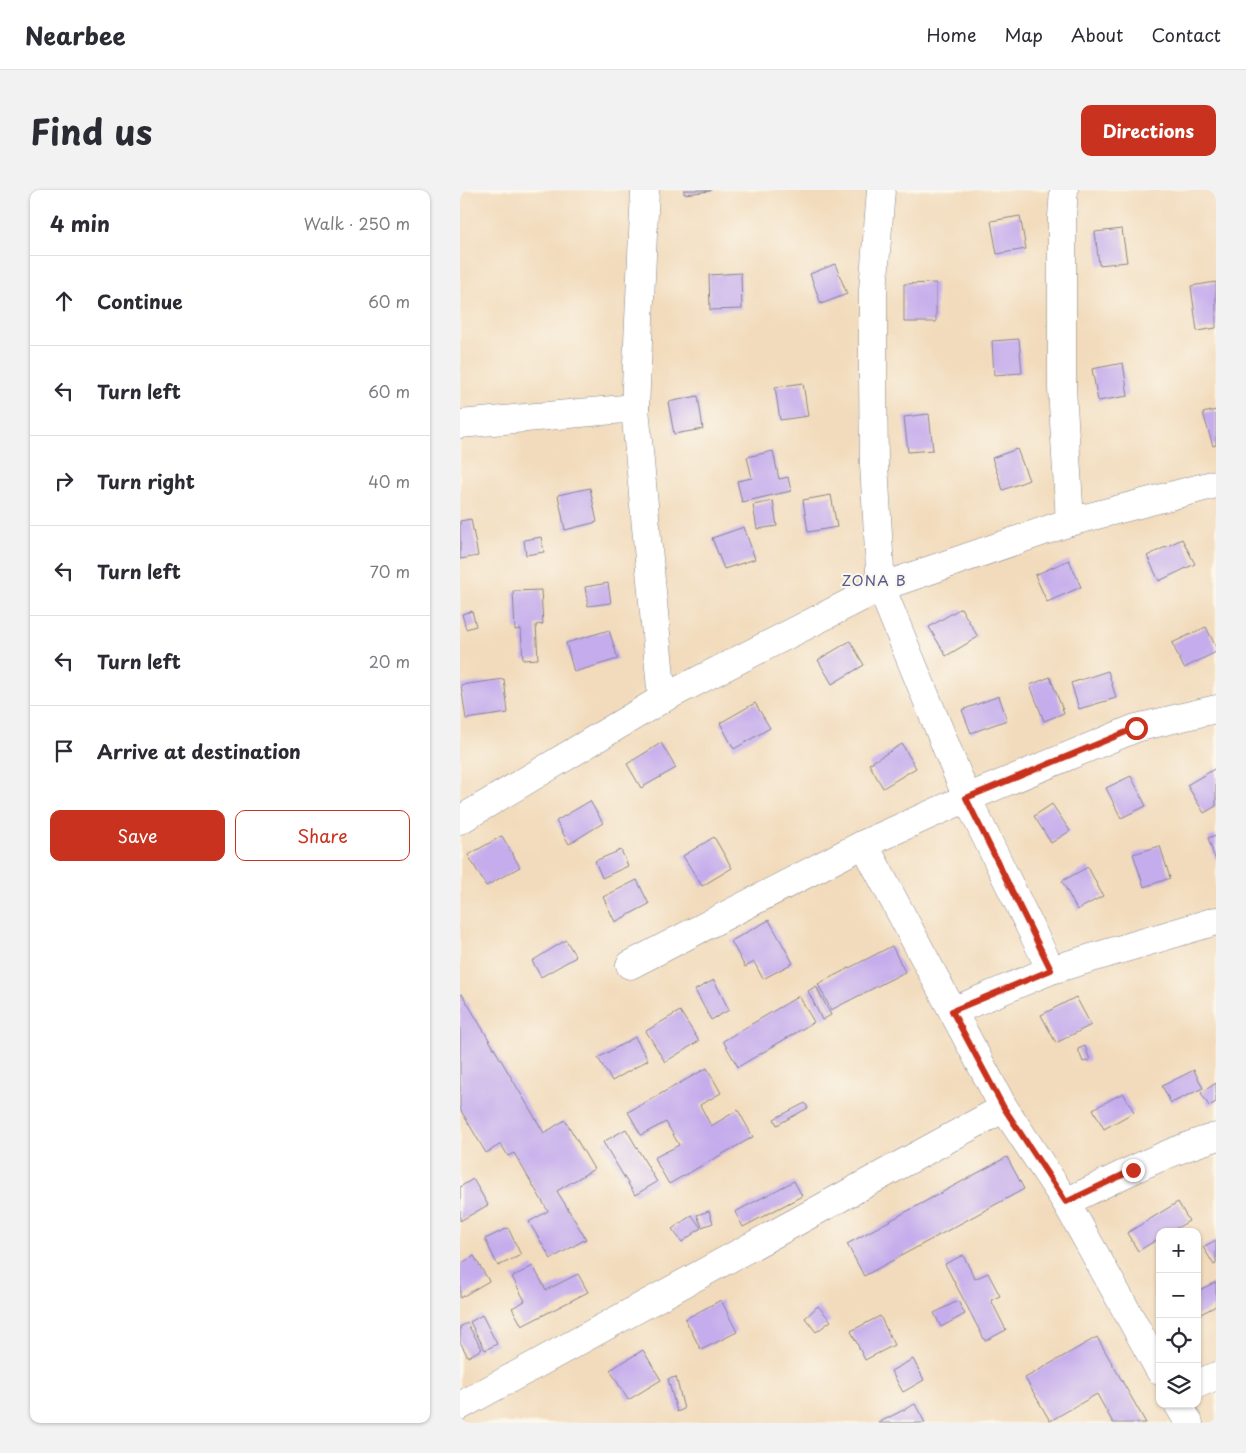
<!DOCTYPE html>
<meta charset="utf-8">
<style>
body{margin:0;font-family:"Playpen Sans",sans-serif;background:#f2f2f3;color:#2b2b33}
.controls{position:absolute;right:15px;bottom:15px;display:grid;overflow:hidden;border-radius:10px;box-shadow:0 1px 4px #0004}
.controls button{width:45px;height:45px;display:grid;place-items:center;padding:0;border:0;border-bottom:1px solid #e1e1e2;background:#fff;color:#2b2b33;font:25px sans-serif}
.stop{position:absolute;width:15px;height:15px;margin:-11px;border:4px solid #c8321e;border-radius:50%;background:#fff}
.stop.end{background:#c8321e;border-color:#fff;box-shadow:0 1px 5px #0008}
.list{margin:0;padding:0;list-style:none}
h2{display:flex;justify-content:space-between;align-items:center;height:65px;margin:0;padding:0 20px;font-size:21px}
h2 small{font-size:16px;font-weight:400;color:#7c7c81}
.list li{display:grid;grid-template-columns:32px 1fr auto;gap:15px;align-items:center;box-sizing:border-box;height:90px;padding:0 20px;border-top:1px solid #e1e1e2}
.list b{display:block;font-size:19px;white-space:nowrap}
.list em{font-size:16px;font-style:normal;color:#7c7c81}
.actions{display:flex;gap:10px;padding:15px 20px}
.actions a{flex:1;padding:11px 0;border:1px solid #c8321e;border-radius:10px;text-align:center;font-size:18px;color:#c8321e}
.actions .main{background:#c8321e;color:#fff}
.icon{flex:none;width:28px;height:28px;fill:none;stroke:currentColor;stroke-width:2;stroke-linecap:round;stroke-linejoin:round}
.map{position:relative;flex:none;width:756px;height:1233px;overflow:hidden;border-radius:10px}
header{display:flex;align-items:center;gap:30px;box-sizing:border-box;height:70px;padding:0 25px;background:#fff;border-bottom:1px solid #e1e1e2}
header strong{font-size:24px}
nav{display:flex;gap:28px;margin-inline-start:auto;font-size:18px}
.intro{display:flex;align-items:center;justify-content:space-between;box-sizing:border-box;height:120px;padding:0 30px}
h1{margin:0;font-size:35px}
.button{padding:12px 22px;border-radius:10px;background:#c8321e;color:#fff;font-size:18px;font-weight:700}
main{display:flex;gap:30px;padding:0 30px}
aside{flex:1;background:#fff;border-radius:10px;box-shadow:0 1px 4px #0004}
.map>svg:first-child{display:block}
</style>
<header>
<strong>Nearbee</strong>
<nav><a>Home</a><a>Map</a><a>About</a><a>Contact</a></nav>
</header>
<div class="intro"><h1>Find us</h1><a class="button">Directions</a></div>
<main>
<aside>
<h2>4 min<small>Walk · 250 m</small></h2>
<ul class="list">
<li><svg class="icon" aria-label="ahead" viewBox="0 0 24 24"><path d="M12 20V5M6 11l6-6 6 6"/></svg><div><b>Continue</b></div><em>60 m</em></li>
<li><svg class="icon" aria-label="left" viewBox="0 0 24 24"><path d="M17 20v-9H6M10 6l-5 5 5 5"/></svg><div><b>Turn left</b></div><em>60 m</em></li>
<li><svg class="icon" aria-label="right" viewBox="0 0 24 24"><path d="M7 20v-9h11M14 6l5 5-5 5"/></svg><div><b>Turn right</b></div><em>40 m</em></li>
<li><svg class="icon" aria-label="left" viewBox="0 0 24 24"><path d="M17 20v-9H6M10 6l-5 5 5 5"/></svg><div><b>Turn left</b></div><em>70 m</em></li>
<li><svg class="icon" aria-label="left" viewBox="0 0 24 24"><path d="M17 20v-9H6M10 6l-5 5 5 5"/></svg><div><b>Turn left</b></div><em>20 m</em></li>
<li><svg class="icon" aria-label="arrive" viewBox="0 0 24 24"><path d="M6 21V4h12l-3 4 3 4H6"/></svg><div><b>Arrive at destination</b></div></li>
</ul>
<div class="actions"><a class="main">Save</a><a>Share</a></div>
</aside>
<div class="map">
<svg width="756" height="1233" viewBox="0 0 756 1233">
<rect width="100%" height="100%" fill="#fbf7ec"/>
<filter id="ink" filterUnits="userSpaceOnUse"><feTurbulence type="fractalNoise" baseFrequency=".02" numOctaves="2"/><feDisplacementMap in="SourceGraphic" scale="10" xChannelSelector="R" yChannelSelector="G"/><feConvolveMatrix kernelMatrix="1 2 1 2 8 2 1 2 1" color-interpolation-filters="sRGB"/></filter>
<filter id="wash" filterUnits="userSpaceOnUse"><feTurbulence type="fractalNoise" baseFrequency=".0096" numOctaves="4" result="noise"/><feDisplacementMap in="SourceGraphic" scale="20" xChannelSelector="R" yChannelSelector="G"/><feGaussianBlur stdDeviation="1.12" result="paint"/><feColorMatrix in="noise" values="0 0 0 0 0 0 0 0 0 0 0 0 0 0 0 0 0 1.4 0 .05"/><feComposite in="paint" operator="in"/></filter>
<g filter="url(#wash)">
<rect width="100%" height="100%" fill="#f2dbbc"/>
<g id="blocks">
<g fill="#c5acec">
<polygon points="224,0 251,0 251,1 224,4"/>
<polygon points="560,26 566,59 537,64 531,31"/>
<polygon points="662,39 667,72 639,75 635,42"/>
<polygon points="375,74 387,104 361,114 350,84"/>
<polygon points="281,83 282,119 250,120 249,85"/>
<polygon points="756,92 756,138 737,141 731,96"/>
<polygon points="476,93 476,132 444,132 444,94"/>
<polygon points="559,149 562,183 534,185 532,151"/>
<polygon points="663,173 668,206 638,211 632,179"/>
<polygon points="343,193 348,226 320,230 315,197"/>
<polygon points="238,206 243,239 214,244 208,212"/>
<polygon points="756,220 756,255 753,256 743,223"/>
<polygon points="469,224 473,260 448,262 444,227"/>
<polygon points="557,259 569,290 543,300 532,268"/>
<polygon points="313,261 319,289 328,287 331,301 282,312 277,291 292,288 287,267"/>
<polygon points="130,298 137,332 105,340 98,305"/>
<polygon points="371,305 377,337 348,342 343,310"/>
<polygon points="313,311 317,336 297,339 293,315"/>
<polygon points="11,329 18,366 0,369 0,331"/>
<polygon points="284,337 295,369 264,379 252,348"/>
<polygon points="81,347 84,362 66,365 64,350"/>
<polygon points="722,349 735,374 699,391 687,366"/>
<polygon points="609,370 621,397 587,412 575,385"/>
<polygon points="148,393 151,413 128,416 125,397"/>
<polygon points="81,400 83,434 76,435 78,469 63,470 61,439 55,440 53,401"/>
<polygon points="501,418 518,447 486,466 469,437"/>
<polygon points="12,421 16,436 6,439 2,424"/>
<polygon points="746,437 756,457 756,462 724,478 712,453"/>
<polygon points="149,440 158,469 114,482 106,453"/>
<polygon points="390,451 404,475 372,494 358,470"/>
<polygon points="648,481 656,508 619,519 611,493"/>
<polygon points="590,487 604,523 584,531 570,495"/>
<polygon points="44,489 48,523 6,529 1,495"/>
<polygon points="539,506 547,530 511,543 502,520"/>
<polygon points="295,513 310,538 274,559 260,533"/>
<polygon points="201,553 216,578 181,598 167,574"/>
<polygon points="442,554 456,578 423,598 409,574"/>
<polygon points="756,578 756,616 744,623 727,595"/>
<polygon points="671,586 686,616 661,628 646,598"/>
<polygon points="130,611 143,633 109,654 96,631"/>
<polygon points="592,614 610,641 591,653 574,626"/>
<polygon points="756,645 756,671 748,648"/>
<polygon points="42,646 60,677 26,696 8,665"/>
<polygon points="254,647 272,678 242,696 223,666"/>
<polygon points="700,656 710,688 684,697 673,664"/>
<polygon points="161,660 168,676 142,688 135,671"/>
<polygon points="628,677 643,706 617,720 602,691"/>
<polygon points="177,690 189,714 155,732 143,707"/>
<polygon points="309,730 333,773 303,789 294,772 285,777 271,751"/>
<polygon points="106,750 116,767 81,787 72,771"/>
<polygon points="432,756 445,782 371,820 358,794"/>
<polygon points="254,790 269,820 251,830 235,800"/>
<polygon points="356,796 371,825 362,830 348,801"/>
<polygon points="2,804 84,943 105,930 134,979 97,1001 126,1049 91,1069 69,1032 88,1021 54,963 48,966 41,954 26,963 0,919 0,805"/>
<polygon points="339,806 354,832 278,877 263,851"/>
<polygon points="616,807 631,835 596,853 581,825"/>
<polygon points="220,821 239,851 205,872 186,841"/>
<polygon points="175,847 188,870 152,891 138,868"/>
<polygon points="625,856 630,870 623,872 618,859"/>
<polygon points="247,878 261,903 240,915 251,936 278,920 293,947 209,994 194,968 219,955 206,932 181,945 168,922"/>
<polygon points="734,880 743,898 711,913 702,896"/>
<polygon points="756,893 756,912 749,916 741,903"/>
<polygon points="663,903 674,922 644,939 633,919"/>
<polygon points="345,913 348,918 317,935 314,929"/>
<polygon points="166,939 197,992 175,1005 143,952"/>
<polygon points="547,967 564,999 404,1086 387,1054"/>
<polygon points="13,989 28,1015 0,1031 0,997"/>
<polygon points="334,991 342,1006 283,1037 275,1022"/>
<polygon points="718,1012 729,1031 710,1042 700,1042 700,1048 678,1061 667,1043"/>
<polygon points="249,1021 253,1033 242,1037 237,1025"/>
<polygon points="232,1025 241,1038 222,1052 212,1039"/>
<polygon points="48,1038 61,1065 38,1076 25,1049"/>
<polygon points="756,1050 756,1074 754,1075 743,1057"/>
<polygon points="503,1065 515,1089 528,1083 540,1106 531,1110 546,1140 525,1151 485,1074"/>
<polygon points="14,1066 29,1091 0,1108 0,1074"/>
<polygon points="73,1076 86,1100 118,1084 128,1102 62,1136 52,1118 65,1111 52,1087"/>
<polygon points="756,1092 756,1116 737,1126 737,1101"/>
<polygon points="261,1110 277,1142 241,1160 225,1129"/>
<polygon points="498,1111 505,1124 481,1137 474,1123"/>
<polygon points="358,1116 371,1131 356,1142 345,1128"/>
<polygon points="22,1125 37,1154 25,1160 10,1132"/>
<polygon points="420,1126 434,1155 405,1170 391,1141"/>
<polygon points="7,1133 22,1159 8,1167 0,1152 0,1137"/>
<polygon points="637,1147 686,1233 653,1233 637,1204 590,1231 565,1188"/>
<polygon points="183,1160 201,1190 168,1210 150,1180"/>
<polygon points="453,1169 464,1190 443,1202 431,1181"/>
<polygon points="216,1187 224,1219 217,1222 208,1189"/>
<polygon points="455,1214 465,1233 418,1233"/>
</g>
</g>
</g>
<g filter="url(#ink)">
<use href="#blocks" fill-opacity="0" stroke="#86858d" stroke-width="1"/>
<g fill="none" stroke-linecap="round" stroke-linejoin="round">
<defs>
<g id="minor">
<polyline points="185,0 175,218 202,509"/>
<polyline points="421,0 413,100 413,188 414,274 421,397 507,608 591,780"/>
<polyline points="604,0 602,27 602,198 610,332"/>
<polyline points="0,234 175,218"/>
<polyline points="0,630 202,509 421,397 610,332 756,294"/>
<polyline points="404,654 544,918 606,1012 700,1181"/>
<polyline points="170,775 404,654 507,608 676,538 756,519"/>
<polyline points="493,821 591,780 756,731"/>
<path d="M606 1012C655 989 704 962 756 947"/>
<polyline points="737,1194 756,1186"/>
<polyline points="718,1214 729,1233"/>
<polyline points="0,1216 544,918"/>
</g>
</defs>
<use href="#minor" stroke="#86858d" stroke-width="29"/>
<use href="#minor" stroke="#fff" stroke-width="28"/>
</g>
</g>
<g fill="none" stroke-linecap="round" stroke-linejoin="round" filter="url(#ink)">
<polyline stroke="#c8321e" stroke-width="6" points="673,980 606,1012 544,918 492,821 591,780 506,608 676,538"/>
</g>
<g text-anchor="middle" stroke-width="4" stroke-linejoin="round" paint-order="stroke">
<g font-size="15" letter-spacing="1" fill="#565b90" stroke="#fbf7ec">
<text x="414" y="396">ZONA B</text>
</g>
</g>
</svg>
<div class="controls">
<button>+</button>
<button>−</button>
<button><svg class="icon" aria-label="locate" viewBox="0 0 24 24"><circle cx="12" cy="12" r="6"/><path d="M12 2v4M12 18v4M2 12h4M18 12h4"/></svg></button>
<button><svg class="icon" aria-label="layers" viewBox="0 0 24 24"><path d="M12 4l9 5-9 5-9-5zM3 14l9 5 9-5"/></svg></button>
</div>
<div class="stop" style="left:676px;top:538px"></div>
<div class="stop end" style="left:673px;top:980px"></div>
</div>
</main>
